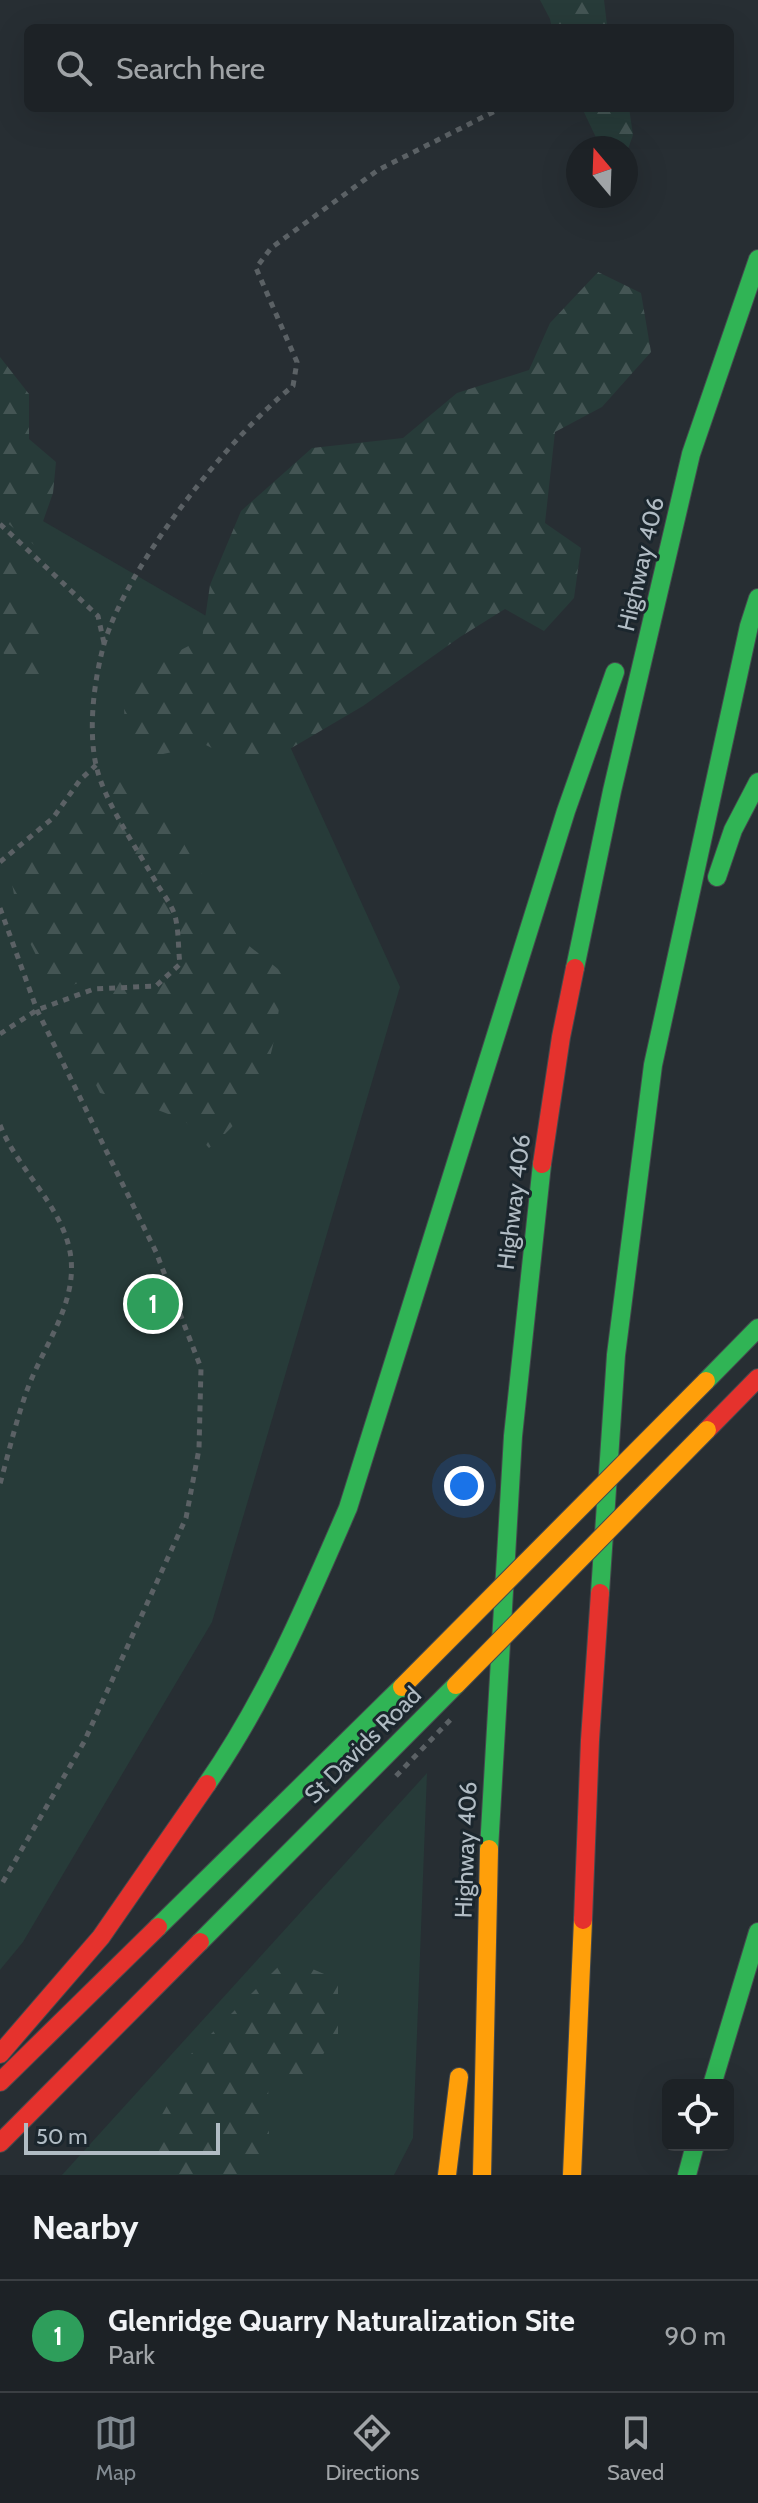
<!DOCTYPE html>
<style>
body{margin:0;font-family:Cabin,sans-serif;background:#2a2f32;color:#f1f3f6}
.controls{position:absolute;right:24px;bottom:24px;display:grid;overflow:hidden;border-radius:12px;box-shadow:0 8px 32px #0002}
.controls button{width:72px;height:72px;display:grid;place-items:center;padding:0;border:0;border-bottom:2px solid #3b3f43;background:#1d2226;color:#f1f3f6;font:40px sans-serif}
.compass{position:absolute;left:566px;top:136px;width:72px;height:72px;border-radius:50%;background:#1d2226;box-shadow:0 8px 32px #0002;rotate:341deg}
.scale{position:absolute;left:24px;bottom:20px;width:196px;box-sizing:border-box;padding-left:8px;border:4px solid #b1bcc4;border-top:0;font-size:22px;line-height:28px;white-space:nowrap;color:#b1bcc4;-webkit-text-stroke:6px #1b262d;paint-order:stroke}
.you{position:absolute;left:464px;top:1486px;width:28px;height:28px;margin:-20px;border:6px solid #fff;border-radius:50%;background:#1a73e8;box-shadow:0 0 0 12px #1a73e833}
.badge{display:grid;place-items:center;width:52px;height:52px;border-radius:50%;background:#818a91;color:#fff;font-size:26px;font-weight:700}
.pin{position:absolute;translate:-50% -50%;border:4px solid #fff;box-shadow:0 2px 8px #0006}
.list{margin:0;padding:0;list-style:none}
h2{display:flex;justify-content:space-between;align-items:center;height:104px;margin:0;padding:0 32px;font-size:34px}
h2 small{font-size:26px;font-weight:400;color:#a0a4a7}
.list li{display:grid;grid-template-columns:52px 1fr auto;gap:24px;align-items:center;box-sizing:border-box;height:112px;padding:0 32px;border-top:2px solid #3b3f43}
.list b{display:block;font-size:30px;white-space:nowrap}
.list p{margin:0;font-size:26px;white-space:nowrap;color:#a0a4a7}
.list em{font-size:26px;font-style:normal;color:#a0a4a7}
.icon{flex:none;width:44px;height:44px;fill:none;stroke:currentColor;stroke-width:2;stroke-linecap:round;stroke-linejoin:round}
.map{position:relative;flex:none;width:758px;height:2175px;overflow:hidden}
.search{position:absolute;background:#1d2226;box-shadow:0 8px 32px #0002;left:24px;right:24px;top:24px;height:88px;display:flex;align-items:center;gap:20px;box-sizing:border-box;padding:0 28px;border-radius:12px;color:#a0a4a7;font-size:30px}
.sheet{height:216px;background:#1d2226}
nav{display:flex;justify-content:space-around;align-items:center;box-sizing:border-box;height:112px;border-top:2px solid #3b3f43;background:#1d2226;font-size:22px;color:#a0a4a7}
nav a{display:grid;justify-items:center;gap:4px}
nav .on{color:#818a91}
.map>svg:first-child{display:block}
</style>
<div class="map">
<svg width="758" height="2175" viewBox="0 0 758 2175">
<defs>
<pattern id="forest-firs" width="22" height="20" patternUnits="userSpaceOnUse" patternTransform="scale(2)"><rect width="22" height="20" fill="#273b39"/><path d="M5 1l3.5 6h-7zM16 11l3.5 6h-7z" fill="#445554"/></pattern>
</defs>
<rect width="100%" height="100%" fill="#272e33"/>
<g fill="#273b39">
<polygon points="0,496 239,635 400,987 212,1622 23,1942 0,1970"/>
<polygon points="427,1773 413,2138 394,2175 62,2175"/>
</g>
<g fill="url(#forest-firs)">
<polygon points="540,0 604,0 607,25 604,28 552,28 550,19"/>
<polygon points="582,108 629,108 633,135 628,149 601,148"/>
<polygon points="598,272 641,293 651,352 602,407 555,432 545,523 581,548 574,598 544,631 505,609 460,637 363,706 254,770 206,745 144,758 125,733 123,680 202,639 210,585 241,511 312,448 403,438 457,393 529,370 550,323"/>
<polygon points="0,357 29,394 29,439 56,462 53,493 41,527 49,557 0,517"/>
<polygon points="0,545 26,569 2,590 42,628 45,682 22,681 0,648"/>
<path d="M113 771 153 791 238 937 283 973C275 1047 271 1098 209 1148L184 1120 142 1104 100 1093 64 1021 92 997 94 978 54 991 19 921 9 868Z"/>
<polygon points="287,1958 338,1980 338,2036 306,2075 268,2079 269,2138 262,2175 151,2175 160,2118 180,2083 190,2055"/>
</g>
<g fill="none" stroke-linecap="round" stroke-linejoin="round">
<defs>
<g id="fast">
<polyline points="717,877 733,830 758,782"/>
<polyline points="575,968 612,791 691,454 758,259"/>
<polyline points="706,1381 758,1328"/>
<polyline points="600,1593 616,1355 653,1065 749,626 758,598"/>
<path d="M207 1784C266 1699 307 1603 348 1508L566 811 615 672"/>
<polyline points="489,1849 513,1436 542,1164"/>
<polyline points="158,1927 402,1687"/>
<polyline points="200,1942 456,1685"/>
<polyline points="712,2085 758,1932"/>
<polyline points="687,2175 695,2145"/>
</g>
<g id="slow">
<polyline points="447,2175 459,2077"/>
<polyline points="482,2175 489,1849"/>
<polyline points="572,2175 583,1920"/>
</g>
<g id="jam">
<polyline points="542,1164 561,1037 575,968"/>
<polyline points="707,1430 758,1378"/>
<polyline points="583,1920 590,1740 600,1593"/>
<polyline points="0,2054 101,1937 207,1784"/>
<polyline points="0,2082 158,1927"/>
<polyline points="0,2143 200,1942"/>
</g>
</defs>
<use href="#fast" stroke="#454a4e" stroke-width="20"/>
<use href="#slow" stroke="#454a4e" stroke-width="20"/>
<use href="#jam" stroke="#454a4e" stroke-width="20"/>
<g stroke="#5b6165" stroke-width="5" stroke-dasharray="6 6" stroke-linecap="butt">
<polyline points="0,524 98,616 104,643"/>
<polyline points="0,862 53,818 80,780 96,765"/>
<polyline points="0,908 37,1010 156,1252 201,1368 199,1449 186,1518 84,1742 0,1887"/>
<path d="M0 1034 37 1010 94 989 156 986 180 964C178 949 179 931 175 916 172 905 163 894 157 884 138 850 104 802 96 765 88 729 94 680 104 644 128 564 228 438 293 386L297 362 256 268 271 248 378 170 501 108"/>
<path d="M0 1125C17 1168 58 1202 69 1247 82 1301 41 1347 25 1396 15 1425 8 1455 0 1484"/>
</g>
<use href="#fast" stroke="#30b455" stroke-width="18"/>
<use href="#slow" stroke="#ff9f0a" stroke-width="18"/>
<use href="#jam" stroke="#e5322d" stroke-width="18"/>
<defs>
<g id="slow-bridge">
<polyline points="456,1685 707,1430"/>
<polyline points="402,1687 706,1381"/>
</g>
</defs>
<use href="#slow-bridge" stroke="#454a4e" stroke-width="20" stroke-linecap="butt"/>
<polyline stroke="#5b6165" stroke-width="5" stroke-dasharray="6 6" stroke-linecap="butt" points="396,1776 454,1716"/>
<use href="#slow-bridge" stroke="#ff9f0a" stroke-width="18"/>
</g>
<g text-anchor="middle" stroke-width="6" stroke-linejoin="round" paint-order="stroke">
<g font-size="24" fill="#b1bcc4" stroke="#1b262d">
<text transform="translate(641 564) rotate(-77)" y="8">Highway 406</text>
<text transform="translate(514 1202) rotate(-83)" y="8">Highway 406</text>
<text transform="translate(363 1745) rotate(-45)" y="8">St Davids Road</text>
<text transform="translate(466 1850) rotate(-88)" y="8">Highway 406</text>
</g>
</g>
</svg>
<div class="controls">
<button><svg class="icon" aria-label="locate" viewBox="0 0 24 24"><circle cx="12" cy="12" r="6"/><path d="M12 2v4M12 18v4M2 12h4M18 12h4"/></svg></button>
</div>
<svg class="compass" viewBox="-18 -18 36 36"><path d="M0-13l5 13h-10z" fill="#e53935"/><path d="M0 13l5-13h-10z" fill="#a0a4a7"/></svg>
<div class="scale">50 m</div>
<div class="you"></div>
<div class="pin badge" style="left:153px;top:1304px;background:#2e9e5b">1</div>
<div class="search"><svg class="icon" aria-label="search" viewBox="0 0 24 24"><circle cx="10" cy="10" r="6"/><path d="M15 15l6 6"/></svg>Search here</div>
</div>
<section class="sheet">
<h2>Nearby<small></small></h2>
<ul class="list">
<li><span class="badge" style="background:#2e9e5b">1</span><div><b>Glenridge Quarry Naturalization Site</b><p>Park</p></div><em>90 m</em></li>
</ul>
</section>
<nav>
<a class="on"><svg class="icon" aria-label="map" viewBox="0 0 24 24"><path d="M3 6l6-2 6 2 6-2v14l-6 2-6-2-6 2zM9 4v14M15 6v14"/></svg>Map</a>
<a><svg class="icon" aria-label="directions" viewBox="0 0 24 24"><path d="M12 3l9 9-9 9-9-9zM9 14v-3h6M13 9l2 2-2 2"/></svg>Directions</a>
<a><svg class="icon" aria-label="saved" viewBox="0 0 24 24"><path d="M7 4h10v16l-5-4-5 4z"/></svg>Saved</a>
</nav>
